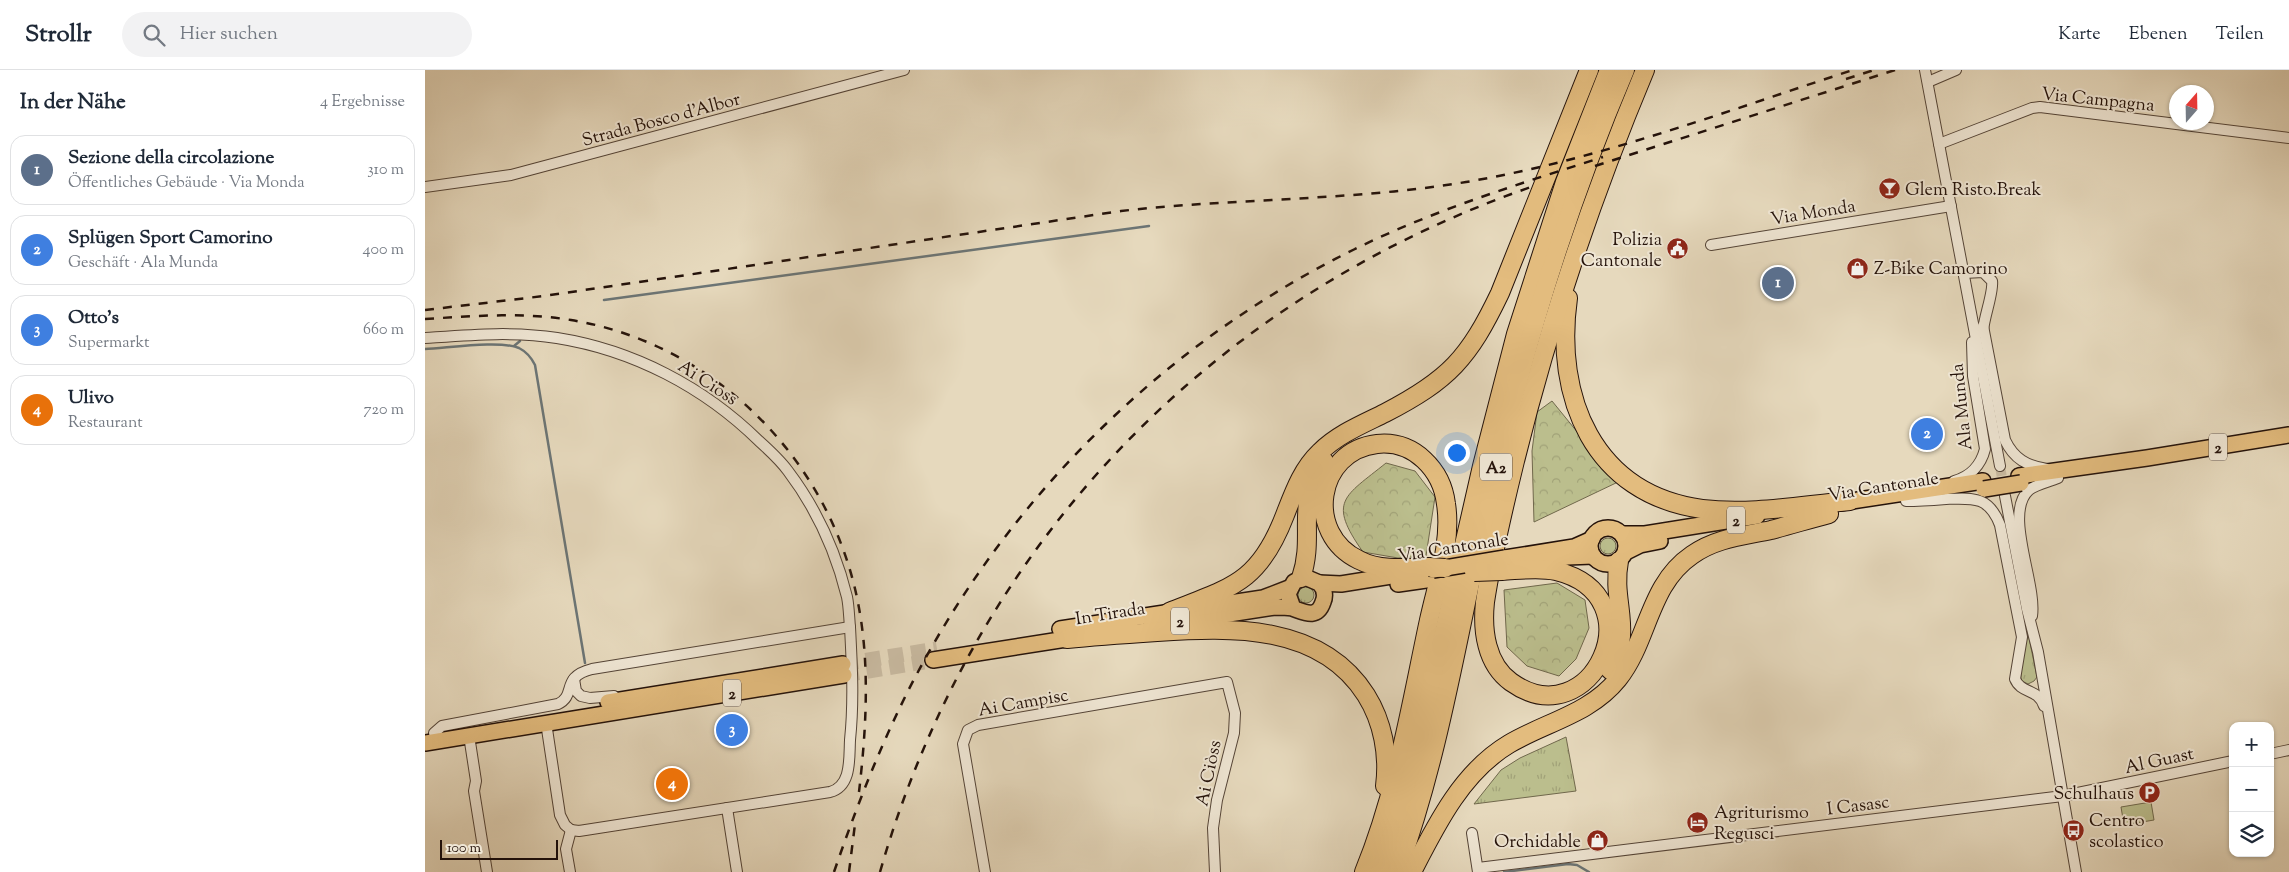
<!DOCTYPE html>
<html lang="de">
<meta charset="utf-8">
<style>
body{margin:0;font-family:"Sorts Mill Goudy",serif;background:#f2f2f3;color:#1f2937}
.controls{position:absolute;right:15px;bottom:15px;display:grid;overflow:hidden;border-radius:10px;box-shadow:0 1px 4px #0004}
.controls button{width:45px;height:45px;display:grid;place-items:center;padding:0;border:0;border-bottom:1px solid #e0e1e3;background:#fff;color:#1f2937;font:25px sans-serif}
.compass{position:absolute;left:1744px;top:15px;width:45px;height:45px;border-radius:50%;background:#fff;box-shadow:0 1px 4px #0004;rotate:20deg}
.scale{position:absolute;left:15px;bottom:12px;width:118px;box-sizing:border-box;padding-left:5px;border:2px solid #24120a;border-top:0;font-size:14px;line-height:18px;white-space:nowrap;color:#24120a;-webkit-text-stroke:4px #efe6d4;paint-order:stroke}
.you{position:absolute;left:1031px;top:382px;width:18px;height:18px;margin:-12px;border:4px solid #fff;border-radius:50%;background:#1a73e8;box-shadow:0 0 0 8px #1a73e833}
.badge{display:grid;place-items:center;width:32px;height:32px;border-radius:50%;background:#db2777;color:#fff;font-size:16px;font-weight:700}
.pin{position:absolute;translate:-50% -50%;border:2px solid #fff;box-shadow:0 1px 5px #0006}
.list{margin:0;padding:0;list-style:none}
h2{display:flex;justify-content:space-between;align-items:center;height:65px;margin:0;padding:0 20px;font-size:21px}
h2 small{font-size:16px;font-weight:400;color:#747a83}
.list li{display:grid;grid-template-columns:32px 1fr auto;gap:15px;align-items:center;box-sizing:border-box;height:70px;margin:0 10px 10px;padding:0 10px;border:1px solid #e0e1e3;border-radius:15px}
.list b{display:block;font-size:19px;white-space:nowrap}
.list p{margin:0;font-size:16px;white-space:nowrap;color:#747a83}
.list em{font-size:16px;font-style:normal;color:#747a83}
.icon{flex:none;width:28px;height:28px;fill:none;stroke:currentColor;stroke-width:2;stroke-linecap:round;stroke-linejoin:round}
.map{position:relative;flex:none;width:1864px;height:802px;overflow:hidden}
header{display:flex;align-items:center;gap:30px;box-sizing:border-box;height:70px;padding:0 25px;background:#fff;border-bottom:1px solid #e0e1e3}
header strong{font-size:24px}
nav{display:flex;gap:28px;margin-inline-start:auto;font-size:18px}
.search{width:350px;height:45px;background:#f2f2f3;display:flex;align-items:center;gap:12px;box-sizing:border-box;padding:0 18px;border-radius:28px;color:#747a83;font-size:19px}
main{display:flex}
aside{flex:1;background:#fff}
.map>svg:first-child{display:block}
</style>
<header>
<strong>Strollr</strong>
<div class="search"><svg class="icon" aria-label="search" viewBox="0 0 24 24"><circle cx="10" cy="10" r="6"/><path d="M15 15l6 6"/></svg>Hier suchen</div>
<nav><a>Karte</a><a>Ebenen</a><a>Teilen</a></nav>
</header>
<main>
<aside>
<h2>In der Nähe<small>4 Ergebnisse</small></h2>
<ul class="list">
<li><span class="badge" style="background:#5c6f8a">1</span><div><b>Sezione della circolazione</b><p>Öffentliches Gebäude · Via Monda</p></div><em>310 m</em></li>
<li><span class="badge" style="background:#3f7fe0">2</span><div><b>Splügen Sport Camorino</b><p>Geschäft · Ala Munda</p></div><em>400 m</em></li>
<li><span class="badge" style="background:#3f7fe0">3</span><div><b>Otto's</b><p>Supermarkt</p></div><em>660 m</em></li>
<li><span class="badge" style="background:#e8710a">4</span><div><b>Ulivo</b><p>Restaurant</p></div><em>720 m</em></li>
</ul>
</aside>
<div class="map">
<svg width="1864" height="802" viewBox="0 0 1864 802">
<defs>
<pattern id="grass-tufts" width="24" height="20" patternUnits="userSpaceOnUse" patternTransform="scale(1.25)"><rect width="24" height="20" fill="#bbbe8d"/><path d="M3 7l-1-3M5 7V3M7 7l1-3M15 17l-1-3M17 17v-4M19 17l1-3" fill="none" stroke="#a1a278"/></pattern>
<pattern id="forest-crowns" width="20" height="18" patternUnits="userSpaceOnUse" patternTransform="scale(1.25)"><rect width="20" height="18" fill="#bbbe8d"/><path d="M2 6a3 3 0 1 1 6 0M12 15a3 3 0 1 1 6 0" fill="none" stroke="#a1a278"/></pattern>
</defs>
<rect width="100%" height="100%" fill="#e6d9bd"/>
<filter id="stains"><feTurbulence type="fractalNoise" baseFrequency=".004" numOctaves="4"/><feColorMatrix values="0 0 0 0 .2 0 0 0 0 .09 0 0 0 0 .02 0 0 0 .5 -.17"/></filter>
<radialGradient id="worn" r=".72"><stop offset=".6" stop-color="#630" stop-opacity="0"/><stop offset="1" stop-color="#630" stop-opacity=".3"/></radialGradient>
<g fill="url(#grass-tufts)" stroke="#70684c">
<circle cx="1183" cy="476" r="8"/>
<circle cx="881" cy="525" r="8"/>
<polygon points="1603,563 1612,607 1609,611 1603,614 1597,611 1594,605"/>
<polygon points="1141,667 1151,721 1049,734 1076,700 1095,688"/>
</g>
<g fill="url(#forest-crowns)" stroke="#70684c">
<polygon points="1127,331 1193,412 1109,452 1107,381 1112,342"/>
<path d="M961 393 990 401 1010 427 1001 486 973 488 938 482C902 431 919 427 961 393Z"/>
<polygon points="1132,513 1160,530 1164,558 1151,589 1134,606 1102,596 1082,577 1079,520"/>
</g>
<polygon fill="#bbbe8d" stroke="#70684c" points="1726,732 1729,750 1699,755 1696,737"/>
<g fill="none" stroke-linecap="round" stroke-linejoin="round">
<g stroke="#6c7575" stroke-width="2.5">
<polyline points="179,230 724,156"/>
<polyline points="89,276 95,271"/>
<path d="M0 279C23 278 75 270 94 278 102 282 106 287 110 295L160 593"/>
<polyline points="1079,802 1143,794 1152,795 1164,802"/>
</g>
<polyline stroke="#c9bba2" stroke-width="10" stroke-dasharray="10 5" stroke-linecap="butt" points="1575,396 1579,420"/>
<g stroke="#c9bba2" stroke-width="15" stroke-dasharray="15 8" stroke-linecap="butt">
<polyline points="418,594 512,579"/>
<polyline points="419,605 499,592"/>
</g>
<defs>
<g id="minor">
<polyline points="1500,0 1575,396"/>
<polyline points="1503,12 1531,0"/>
<polyline points="1514,74 1607,38 1615,37 1864,68"/>
<polyline points="0,117 86,105 479,0"/>
<polyline points="1286,175 1526,136"/>
<path d="M1539 203 1558 202 1567 211C1569 221 1559 247 1558 261"/>
<path d="M1558 256 1580 370C1589 389 1602 396 1622 399"/>
<path d="M0 268C44 265 88 261 132 268 208 280 279 317 334 371 344 380 355 390 363 401 391 438 411 482 422 527 424 537 424 547 425 557 427 595 429 632 425 670 424 688 427 716 405 722L154 761 146 760"/>
<path d="M1529 411C1545 407 1556 395 1560 379L1548 306 1547 272"/>
<polyline points="1580,426 1602,539 1613,582 1651,802"/>
<path d="M1481 431C1494 431 1508 430 1521 429 1548 428 1564 426 1575 455L1597 567 1590 609C1596 624 1613 618 1619 636"/>
<path d="M1607 546C1612 513 1578 443 1604 420 1612 414 1624 412 1633 408"/>
<polyline points="149,609 151,621 156,626 165,628 189,626"/>
<polyline points="122,659 135,745 140,755 146,760"/>
<path d="M9 663 17 656 133 634C152 625 135 607 167 599L425 557"/>
<polyline points="45,672 51,711 49,721 62,802"/>
<polyline points="1845,684 1864,680"/>
<polyline points="302,738 312,802"/>
<polyline points="1047,763 1053,802"/>
<polyline points="1053,798 1638,726 1808,691"/>
<polyline points="145,802 141,779 146,760"/>
<polyline points="560,802 538,674 543,660 553,655 802,612 810,643 809,663 792,730 788,758 790,802"/>
</g>
<g id="primary">
<polyline points="1594,406 1722,388 1864,365"/>
<polyline points="1414,433 1558,411"/>
<circle cx="1183" cy="476" r="18"/>
<polyline points="1197,464 1220,464 1332,446"/>
<polyline points="1201,482 1215,475 1235,471"/>
<polyline points="1080,488 1149,477 1167,469"/>
<polyline points="1100,494 1142,487 1168,486"/>
<polyline points="894,513 916,514 985,503"/>
<polyline points="973,514 1001,510"/>
<path d="M726 556 850 537C855 537 862 537 867 538 879 542 892 550 898 532 901 525 899 518 894 513L880 507 869 512 863 524 868 538"/>
<polyline points="635,559 838,528 864,518"/>
<polyline points="508,590 654,567"/>
<polyline points="183,632 418,594"/>
<polyline points="0,673 419,605"/>
</g>
<g id="motorway">
<path d="M1143 228C1129 327 1168 424 1277 439 1326 445 1377 435 1425 431"/>
<path d="M1077 501C1095 500 1114 497 1131 501 1234 526 1166 669 1086 612 1061 594 1057 560 1060 532 1067 486 1078 440 1089 395 1122 260 1166 129 1220 0"/>
<path d="M876 508C891 464 869 435 899 391"/>
<path d="M744 542C807 517 834 513 860 445 869 422 877 399 895 382 913 364 938 354 960 343 1024 310 1044 288 1075 223L1164 0"/>
<path d="M642 569C672 566 702 564 732 562 807 557 896 554 941 625 958 652 964 685 960 716"/>
<path d="M1185 600C1209 559 1186 532 1194 491"/>
<path d="M939 802C972 722 986 634 1004 550 1012 513 1027 472 1021 434 1017 400 989 370 952 374 891 381 879 464 934 490 955 501 981 498 1004 497"/>
<polyline points="955,802 986,707 1057,396 1091,264 1140,112 1184,0"/>
<path d="M972 802C1016 682 1034 555 1063 431 1097 284 1140 140 1200 0"/>
<path d="M987 802C1011 755 1037 702 1084 674 1121 652 1165 644 1193 609 1224 570 1223 515 1267 485 1291 468 1318 466 1346 460 1365 455 1385 449 1404 444"/>
</g>
</defs>
<use href="#minor" stroke="#544437" stroke-width="12"/>
<use href="#primary" stroke="#24120a" stroke-width="18"/>
<use href="#motorway" stroke="#24120a" stroke-width="20"/>
<use href="#minor" stroke="#efe6d4" stroke-width="10"/>
<use href="#primary" stroke="#e3bc7e" stroke-width="15"/>
<use href="#motorway" stroke="#e3bc7e" stroke-width="18"/>
<g stroke="#24120a" stroke-width="2.5" stroke-dasharray="9 9" stroke-linecap="butt">
<polyline points="1421,9 1449,0"/>
<polyline points="1170,96 1470,0"/>
<path d="M0 240 119 226 696 141C811 128 927 131 1041 112 1173 90 1301 41 1428 0"/>
<path d="M0 249C49 246 97 242 146 250 292 274 408 393 434 538 445 598 441 662 434 722"/>
<path d="M409 802C430 741 453 681 482 623 578 432 738 273 930 179 1009 140 1094 114 1178 87"/>
<polyline points="424,802 430,754"/>
<path d="M455 802C549 474 785 229 1106 117"/>
</g>
<defs>
<g id="primary-bridge">
<polyline points="1559,419 1596,413"/>
<polyline points="1008,500 1080,488"/>
</g>
<g id="motorway-bridge">
<polyline points="1004,497 1020,498"/>
<polyline points="1049,502 1077,501"/>
</g>
</defs>
<use href="#primary-bridge" stroke="#24120a" stroke-width="18" stroke-linecap="butt"/>
<use href="#motorway-bridge" stroke="#24120a" stroke-width="20" stroke-linecap="butt"/>
<use href="#primary-bridge" stroke="#e3bc7e" stroke-width="15"/>
<use href="#motorway-bridge" stroke="#e3bc7e" stroke-width="18"/>
</g>
<defs>
<symbol id="bar-disc" viewBox="-11 -11 22 22"><circle r="9.5" fill="#8f2418" stroke="#efe6d4"/><path d="M-6-5H6L.8 .8V4.5H3.5V6h-7V4.5H-.8V.8Z" fill="#fff"/></symbol>
<symbol id="civic-disc" viewBox="-11 -11 22 22"><circle r="9.5" fill="#8f2418" stroke="#efe6d4"/><path d="M-.6-6.5H3V-4.5H.6V-3L4-1V1h2V6H-6V1h2V-1L-.6-3ZM-1.2 2.5V6h2.4V2.5Z" fill="#fff"/></symbol>
<symbol id="shop-disc" viewBox="-11 -11 22 22"><circle r="9.5" fill="#8f2418" stroke="#efe6d4"/><path d="M-5-2.5h2.3a2.7 3.5 0 0 1 5.4 0H5L5.5 6h-11ZM-1.5-2.5h3a1.5 2.3 0 0 0-3 0Z" fill="#fff"/></symbol>
<symbol id="parking-disc" viewBox="-11 -11 22 22"><circle r="9.5" fill="#8f2418" stroke="#efe6d4"/><path d="M-3.5-5.5H1a3.5 3.5 0 0 1 0 7H-1V5.5H-3.5ZM-1-3.4V-.6H.8a1.4 1.4 0 0 0 0-2.8Z" fill="#fff"/></symbol>
<symbol id="hotel-disc" viewBox="-11 -11 22 22"><circle r="9.5" fill="#8f2418" stroke="#efe6d4"/><path d="M-6-4.5h1.5V1H6V5H4.5V3h-9V5H-6ZM-4 0a1.8 1.8 0 1 1 3.6 0ZM.5 0V-2.5h3Q6-2.5 6 0Z" fill="#fff"/></symbol>
<symbol id="bus-disc" viewBox="-11 -11 22 22"><circle r="9.5" fill="#8f2418" stroke="#efe6d4"/><path d="M-5-6H5V4H4V6H2V4H-2V6H-4V4H-5ZM-3.5-4V0h7V-4ZM-3.5 1.2v1.5H-2V1.2ZM2 1.2v1.5H3.5V1.2Z" fill="#fff"/></symbol>
</defs>
<g fill-rule="evenodd">
<use href="#bar-disc" x="1452" y="106" width="25" height="25"/>
<use href="#civic-disc" x="1240" y="166" width="25" height="25"/>
<use href="#shop-disc" x="1420" y="186" width="25" height="25"/>
<use href="#parking-disc" x="1712" y="710" width="25" height="25"/>
<use href="#hotel-disc" x="1260" y="740" width="25" height="25"/>
<use href="#bus-disc" x="1636" y="748" width="25" height="25"/>
<use href="#shop-disc" x="1160" y="758" width="25" height="25"/>
</g>
<g text-anchor="middle" stroke-width="4" stroke-linejoin="round" paint-order="stroke">
<g fill="#efe6d4" stroke="#615247" stroke-width="1">
<rect x="1784" y="363.5" width="18" height="27" rx="4"/>
<rect x="1055" y="383.5" width="32" height="27" rx="4"/>
<rect x="1302" y="436.5" width="18" height="27" rx="4"/>
<rect x="746" y="537.5" width="18" height="27" rx="4"/>
<rect x="298" y="609.5" width="18" height="27" rx="4"/>
</g>
<g font-size="16" font-weight="bold" fill="#24120a">
<text x="1793" y="383">2</text>
<text x="1071" y="403">A2</text>
<text x="1311" y="456">2</text>
<text x="755" y="557">2</text>
<text x="307" y="629">2</text>
</g>
<g font-size="18" fill="#24120a" stroke="#efe6d4">
<text transform="translate(1673 29) rotate(6)" y="6">Via Campagna</text>
<text transform="translate(236 49) rotate(-15)" y="6">Strada Bosco d'Albor</text>
<text transform="translate(1388 142) rotate(-9)" y="6">Via Monda</text>
<text transform="translate(283 312) rotate(33)" y="6">Ai Cioss</text>
<text transform="translate(1536 337) rotate(-96)" y="6">Ala Munda</text>
<text transform="translate(1458 416) rotate(-9)" y="6">Via Cantonale</text>
<text transform="translate(1028 477) rotate(-9)" y="6">Via Cantonale</text>
<text transform="translate(685 543) rotate(-9)" y="6">In Tirada</text>
<text transform="translate(598 632) rotate(-10)" y="6">Ai Campisc</text>
<text transform="translate(1734 690) rotate(-12)" y="6">Al Guast</text>
<text transform="translate(783 703) rotate(-78)" y="6">Ai Ciòss</text>
<text transform="translate(1433 735) rotate(-7)" y="6">I Casasc</text>
</g>
<g font-size="18" fill="#24120a" stroke="#efe6d4" text-anchor="start">
<text x="1480" y="125">Glem Risto.Break</text>
<text x="1237" y="175" text-anchor="end">Polizia<tspan x="1237" dy="21">Cantonale</tspan></text>
<text x="1449" y="204">Z-Bike Camorino</text>
<text x="1709" y="729" text-anchor="end">Schulhaus</text>
<text x="1289" y="748">Agriturismo<tspan x="1289" dy="21">Regusci</tspan></text>
<text x="1664" y="756">Centro<tspan x="1664" dy="21">scolastico</tspan></text>
<text x="1156" y="777" text-anchor="end">Orchidable</text>
</g>
</g>
<rect width="100%" height="100%" filter="url(#stains)"/>
<rect width="100%" height="100%" fill="url(#worn)"/>
</svg>
<div class="controls">
<button>+</button>
<button>−</button>
<button><svg class="icon" aria-label="layers" viewBox="0 0 24 24"><path d="M12 4l9 5-9 5-9-5zM3 14l9 5 9-5"/></svg></button>
</div>
<svg class="compass" viewBox="-18 -18 36 36"><path d="M0-13l5 13h-10z" fill="#e53935"/><path d="M0 13l5-13h-10z" fill="#747a83"/></svg>
<div class="scale">100 m</div>
<div class="you"></div>
<div class="pin badge" style="left:1353px;top:213px;background:#5c6f8a">1</div>
<div class="pin badge" style="left:1502px;top:364px;background:#3f7fe0">2</div>
<div class="pin badge" style="left:307px;top:660px;background:#3f7fe0">3</div>
<div class="pin badge" style="left:247px;top:714px;background:#e8710a">4</div>
</div>
</main>
